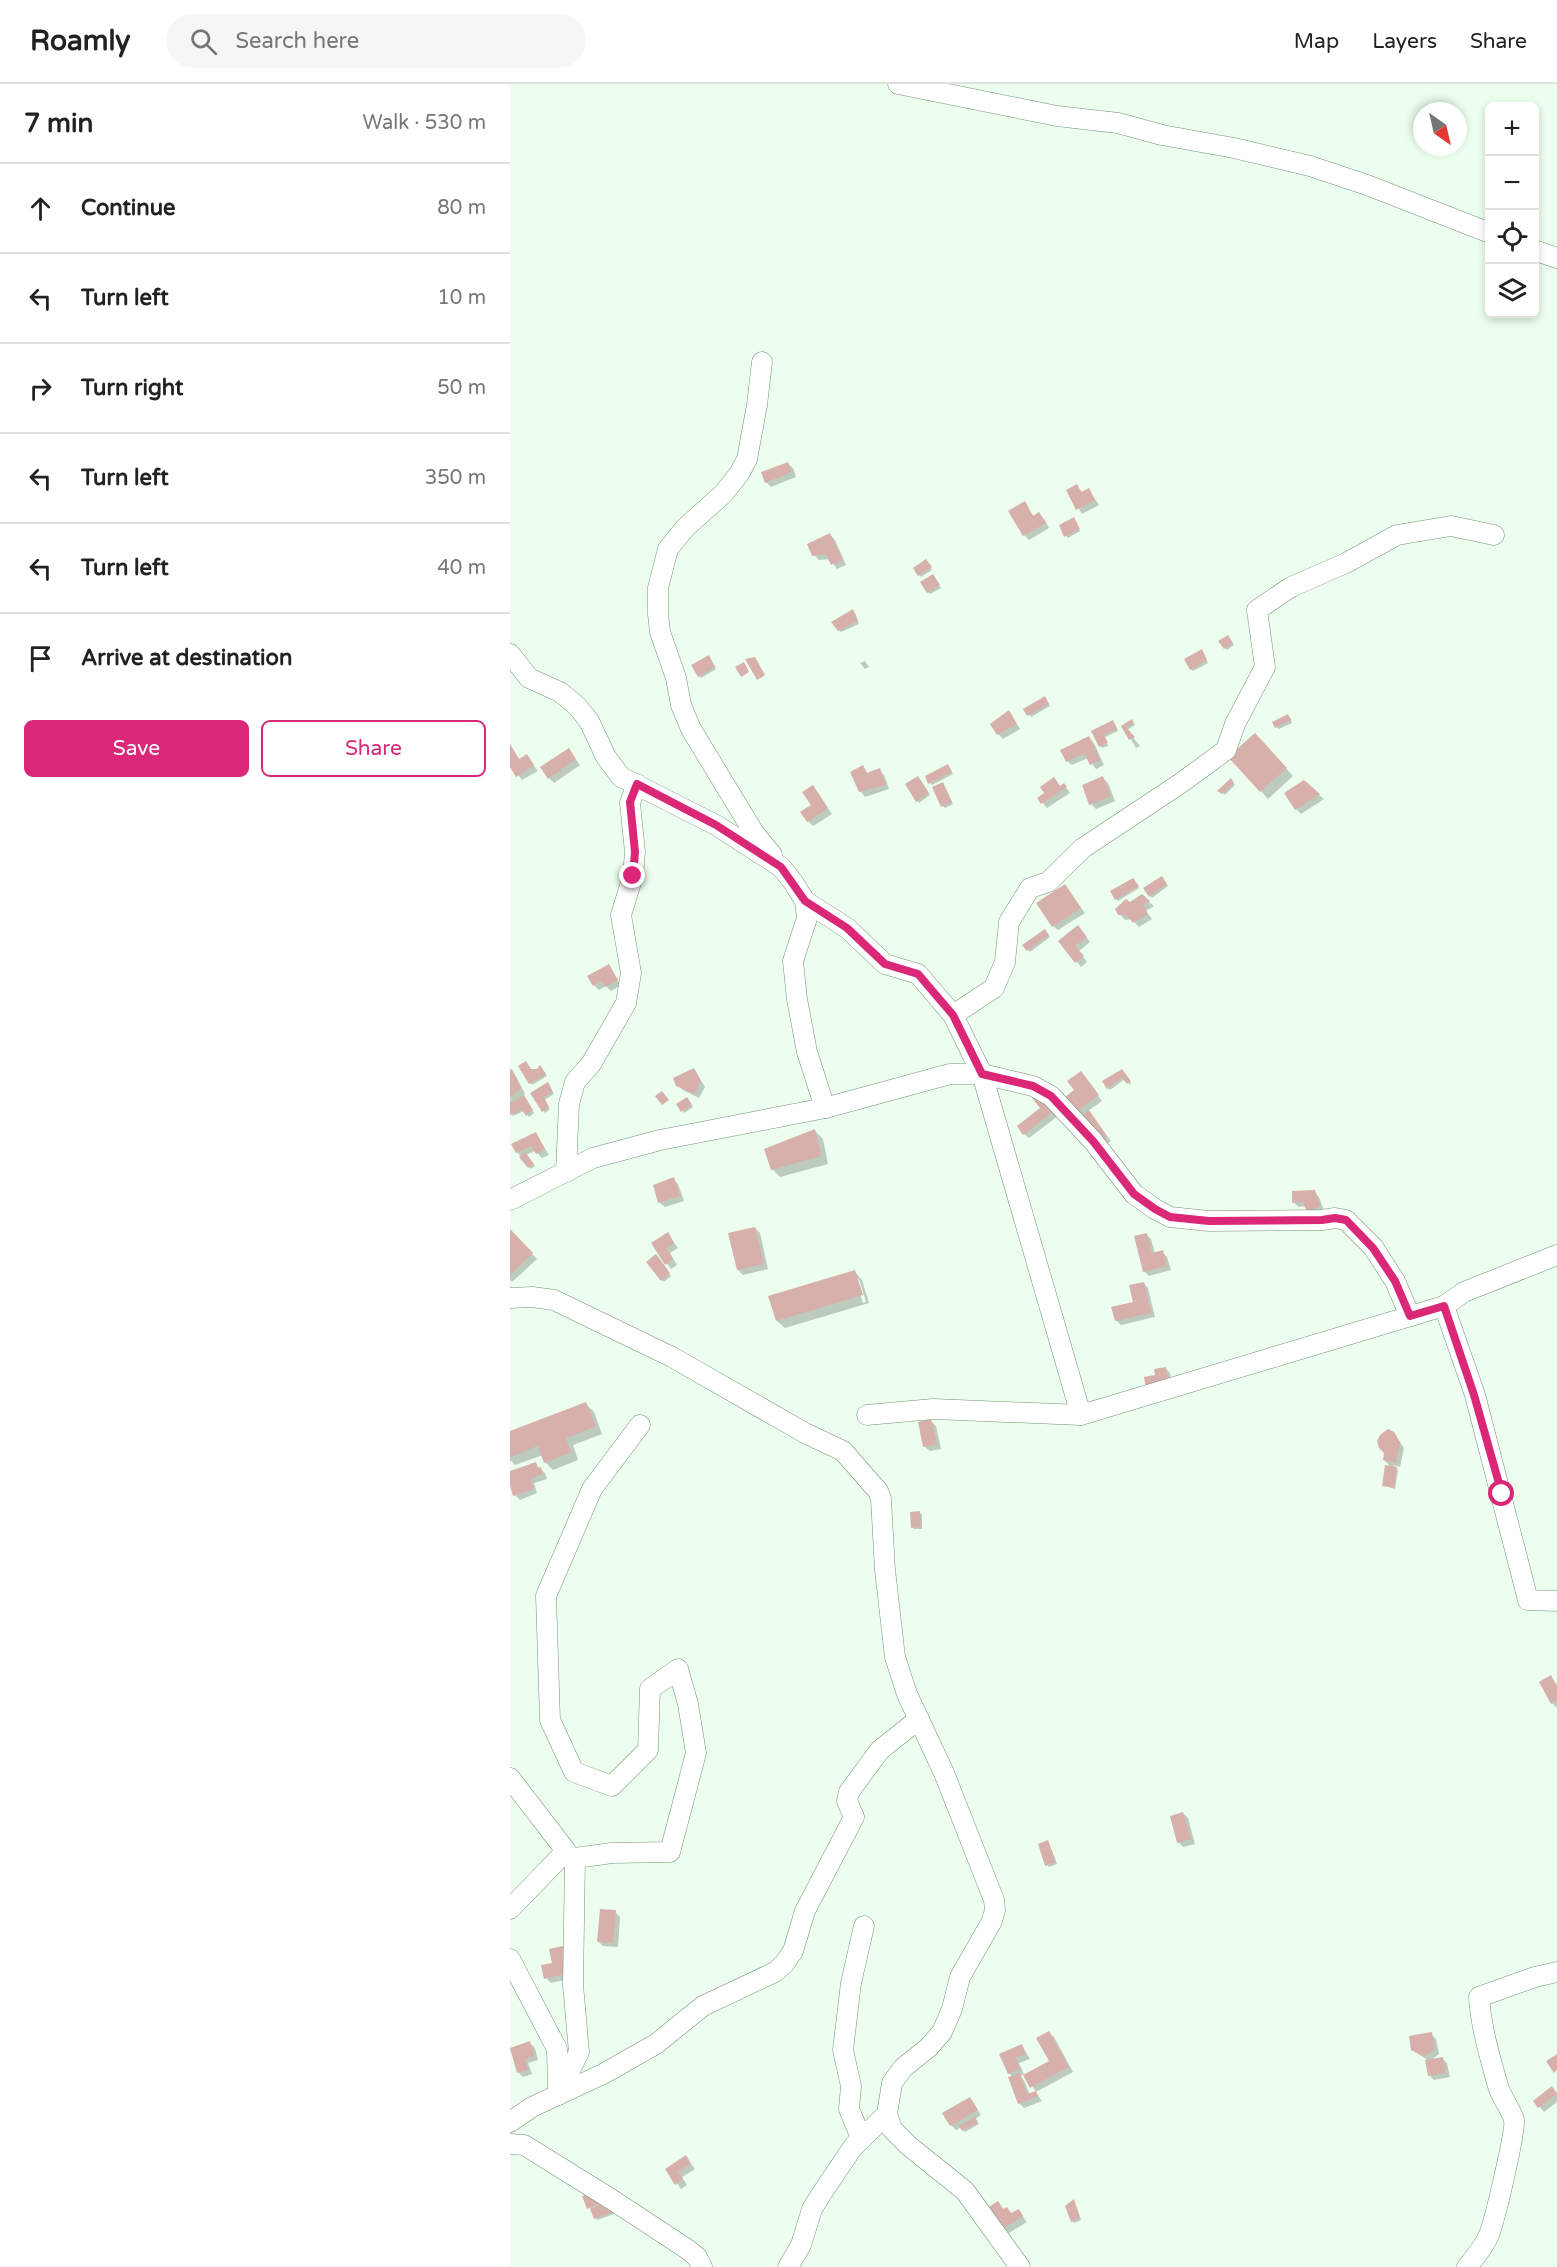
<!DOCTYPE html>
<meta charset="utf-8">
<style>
body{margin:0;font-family:"Varela Round",sans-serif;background:#f6f6f6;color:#222}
.controls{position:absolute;right:18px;top:18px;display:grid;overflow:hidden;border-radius:9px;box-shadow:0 3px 9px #0003}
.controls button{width:54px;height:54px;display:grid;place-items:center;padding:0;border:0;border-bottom:2px solid #e0e0e0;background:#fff;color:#222;font:30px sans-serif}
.compass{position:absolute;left:903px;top:18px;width:54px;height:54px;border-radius:50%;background:#fff;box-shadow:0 3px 9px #0003;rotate:146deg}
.stop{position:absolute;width:18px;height:18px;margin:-14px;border:4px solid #db2777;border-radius:50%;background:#fff}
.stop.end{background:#db2777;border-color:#fff;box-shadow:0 2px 6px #0008}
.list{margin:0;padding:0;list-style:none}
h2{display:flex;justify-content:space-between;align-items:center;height:78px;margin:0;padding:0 24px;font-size:26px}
h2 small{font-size:20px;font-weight:400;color:#767676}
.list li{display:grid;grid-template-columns:39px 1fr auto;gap:18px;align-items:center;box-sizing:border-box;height:90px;padding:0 24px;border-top:2px solid #e0e0e0}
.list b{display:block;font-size:22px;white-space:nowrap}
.list em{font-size:20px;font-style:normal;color:#767676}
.actions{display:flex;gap:12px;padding:18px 24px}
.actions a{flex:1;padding:14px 0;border:2px solid #db2777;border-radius:9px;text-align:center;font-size:21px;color:#db2777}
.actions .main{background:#db2777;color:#fff}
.icon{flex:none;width:33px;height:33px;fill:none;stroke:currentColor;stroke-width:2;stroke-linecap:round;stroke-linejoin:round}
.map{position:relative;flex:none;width:1047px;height:2183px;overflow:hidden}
header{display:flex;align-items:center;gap:36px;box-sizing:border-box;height:84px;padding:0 30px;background:#fff;border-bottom:2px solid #e0e0e0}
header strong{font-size:28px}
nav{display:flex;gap:33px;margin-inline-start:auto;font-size:21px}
.search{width:420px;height:54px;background:#f6f6f6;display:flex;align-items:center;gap:15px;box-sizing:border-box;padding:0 21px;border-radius:33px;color:#767676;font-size:22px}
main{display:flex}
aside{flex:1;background:#fff}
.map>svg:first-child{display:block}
</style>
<header>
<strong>Roamly</strong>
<div class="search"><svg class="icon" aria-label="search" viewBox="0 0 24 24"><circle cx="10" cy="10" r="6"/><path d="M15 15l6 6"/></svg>Search here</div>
<nav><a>Map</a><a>Layers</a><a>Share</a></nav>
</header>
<main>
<aside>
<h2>7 min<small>Walk · 530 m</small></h2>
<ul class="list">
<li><svg class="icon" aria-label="ahead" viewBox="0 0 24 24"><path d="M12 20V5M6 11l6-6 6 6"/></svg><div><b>Continue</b></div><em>80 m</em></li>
<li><svg class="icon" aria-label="left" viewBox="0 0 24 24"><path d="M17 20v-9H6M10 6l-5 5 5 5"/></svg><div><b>Turn left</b></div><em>10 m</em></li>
<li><svg class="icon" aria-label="right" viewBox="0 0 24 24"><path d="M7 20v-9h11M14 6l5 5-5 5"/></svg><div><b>Turn right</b></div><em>50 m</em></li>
<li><svg class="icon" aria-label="left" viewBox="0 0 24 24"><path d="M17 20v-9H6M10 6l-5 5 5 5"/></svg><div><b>Turn left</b></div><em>350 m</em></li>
<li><svg class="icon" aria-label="left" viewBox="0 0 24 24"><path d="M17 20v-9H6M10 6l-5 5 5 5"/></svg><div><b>Turn left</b></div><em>40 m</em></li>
<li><svg class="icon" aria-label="arrive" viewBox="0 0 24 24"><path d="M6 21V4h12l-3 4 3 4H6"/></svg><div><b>Arrive at destination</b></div></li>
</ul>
<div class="actions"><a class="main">Save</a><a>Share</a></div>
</aside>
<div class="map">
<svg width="1047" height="2183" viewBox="0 0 1047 2183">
<rect width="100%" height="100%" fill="#ecfeee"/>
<g fill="#0003" fill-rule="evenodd">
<polygon points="278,380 283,384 286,393 261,403 256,398"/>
<polygon points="567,402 573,409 579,406 589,421 572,430 558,406"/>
<polygon points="514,419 524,433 529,430 534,435 539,444 519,456 514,451"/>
<polygon points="565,437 570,447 558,454 556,452"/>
<polygon points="320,451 325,456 336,481 327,485 320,475 309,476 304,471"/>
<polygon points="418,479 422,486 411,493 409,491"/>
<polygon points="424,494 431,504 420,510 418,508"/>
<polygon points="345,529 349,540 331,548 329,546"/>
<polygon points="719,554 724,561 717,566 715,564"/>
<polygon points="693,569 698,579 683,587 681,585"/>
<polygon points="201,575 206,585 191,594 189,592"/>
<polygon points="355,577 359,583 355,585 350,579"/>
<polygon points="536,616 540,622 521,633 515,625"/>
<polygon points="499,628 510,645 493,655 488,650"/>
<polygon points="780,634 782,639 769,645 767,643 764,639"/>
<polygon points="622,637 625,641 617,646 630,662 626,664 613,642"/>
<polygon points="605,640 608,647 595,653 598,662 592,664 583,647"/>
<polygon points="579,654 584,659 594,681 586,685 578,674 562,681 557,677"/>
<polygon points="752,658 783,692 758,715 751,707"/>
<polygon points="0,662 10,676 16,672 28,687 12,696 0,680"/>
<polygon points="59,666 70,681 44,699 39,694"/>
<polygon points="352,683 358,690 369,686 374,691 379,705 355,713 351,708 342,688"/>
<polygon points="439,684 443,690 422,701 420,699"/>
<polygon points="593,694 598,699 605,717 586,725 581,720"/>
<polygon points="544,695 551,703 554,701 560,709 537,724 529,714 536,710"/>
<polygon points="410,696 420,711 409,719 407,717"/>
<polygon points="721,696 725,701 715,711 711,708"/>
<polygon points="793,698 814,715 791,730 786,725"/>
<polygon points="434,702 443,720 435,724 433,722"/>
<polygon points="303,703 322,730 303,742 298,737 303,722"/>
<polygon points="654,796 658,802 642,814 640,812"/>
<polygon points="625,798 629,804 608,817 606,815"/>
<polygon points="555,802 575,829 548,846 543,842"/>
<polygon points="632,812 644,822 636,827 642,835 629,843 622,835 615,836 610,830 620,819"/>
<polygon points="535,847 540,853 520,868 514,861"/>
<polygon points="572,848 580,858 569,867 577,878 571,883 550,857"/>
<polygon points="98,882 111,901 101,907 96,902 89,906 84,901"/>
<polygon points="10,982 21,986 32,985 37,992 22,1001"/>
<polygon points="184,985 195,1003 189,1014 173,1006 168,1001"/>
<polygon points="1,987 6,992 15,1010 13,1012 24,1029 19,1033 14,1027 3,1032 0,1028"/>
<polygon points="614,988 621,1000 620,1001 615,995 600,1006 598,1004"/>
<polygon points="575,994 592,1017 578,1027 601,1057 586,1068 568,1027"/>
<polygon points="39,1002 44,1010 34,1016 40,1025 35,1029 22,1009"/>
<polygon points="524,1014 548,1032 519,1054 514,1050 532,1024"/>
<polygon points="179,1017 183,1023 174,1029 173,1027"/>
<polygon points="305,1047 313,1055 318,1080 270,1093 262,1085"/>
<polygon points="26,1050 39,1071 32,1074 25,1067 16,1071 25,1082 21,1085 7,1068"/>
<polygon points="163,1095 168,1100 174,1117 155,1123 150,1119 145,1102"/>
<polygon points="804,1108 809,1113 814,1127 803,1132 796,1122 789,1123 784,1119"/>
<polygon points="245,1144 250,1149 258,1185 233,1191 228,1186"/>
<polygon points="0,1147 27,1175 2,1198 0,1196"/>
<polygon points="157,1150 168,1164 160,1169 167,1181 161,1185 143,1160"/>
<polygon points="636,1150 641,1155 645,1170 652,1168 657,1173 661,1186 639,1192 634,1187"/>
<polygon points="148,1174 161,1192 154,1198 152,1196"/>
<path d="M345 1188 352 1196 359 1219 275 1244 267 1237ZM346 1195H349L356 1218 353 1219Z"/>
<polygon points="633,1199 638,1204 645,1233 611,1241 606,1236 625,1219"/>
<polygon points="655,1284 660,1289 663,1305 647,1292"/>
<polygon points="76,1320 84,1328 92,1350 63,1361 68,1376 43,1386 35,1378 33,1371 5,1381 0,1376 0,1349"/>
<polygon points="421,1337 426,1342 431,1365 420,1367 415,1363"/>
<polygon points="884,1349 894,1364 890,1383 883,1381 888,1386 885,1405 874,1401 882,1384 874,1376"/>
<polygon points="25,1380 35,1389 37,1395 24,1399 27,1409 10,1416 5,1411 0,1397 0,1389"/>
<polygon points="410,1429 412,1431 412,1445 404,1445 402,1443"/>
<polygon points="1041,1593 1047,1601 1047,1624 1042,1619"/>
<polygon points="673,1729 678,1734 685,1760 673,1763 669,1759 661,1733"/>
<polygon points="538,1758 547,1780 539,1783 537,1781"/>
<polygon points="105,1828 110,1833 108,1863 93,1862 88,1857"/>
<polygon points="52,1863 57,1868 63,1894 41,1899 36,1894"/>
<polygon points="539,1949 544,1953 563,1988 526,2008 515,1991 541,1978"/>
<polygon points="921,1950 926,1955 929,1970 920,1977 932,1974 937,1979 940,1993 924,1996 919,1991 916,1975 902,1965"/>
<polygon points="20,1959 25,1964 28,1976 18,1979 22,1990 13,1993 8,1988"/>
<polygon points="512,1962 520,1975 509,1979 514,1990 510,1992 514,1996 520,2011 526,2009 532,2017 514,2024 509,2019 503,1993 499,1989 491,1971"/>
<polygon points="1042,2004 1047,2009 1047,2018 1034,2028 1025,2017"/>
<polygon points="460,2015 471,2031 465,2035 469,2040 455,2048 451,2043 446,2046 441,2041"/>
<polygon points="176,2073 185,2085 172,2093 177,2101 171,2105 157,2085"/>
<polygon points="74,2113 101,2121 104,2130 87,2136"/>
<polygon points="488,2119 494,2126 497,2125 502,2130 508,2126 517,2138 494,2152"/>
<polygon points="565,2119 571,2136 564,2139 562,2137"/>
</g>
<g fill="#d8b0ab">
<polygon points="278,378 282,388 255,399 251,388"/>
<polygon points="567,400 571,408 579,404 585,416 566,426 556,406"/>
<polygon points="515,417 523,432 529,428 536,439 513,452 498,427"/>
<polygon points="564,433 570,445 554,453 549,441"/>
<polygon points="320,449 333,476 321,481 316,470 302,472 297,460"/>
<polygon points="416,475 422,483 408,492 403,484"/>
<polygon points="423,490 430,501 417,509 410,498"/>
<polygon points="343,525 348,537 328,547 321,538"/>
<polygon points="718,551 723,559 714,565 708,557"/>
<polygon points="692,565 697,576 680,586 674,575"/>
<polygon points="199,571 205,583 188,593 181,581"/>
<polygon points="245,573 255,591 247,596 235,575"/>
<polygon points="234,578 239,588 231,593 225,583"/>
<polygon points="535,612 539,620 517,632 513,625"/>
<polygon points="499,626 507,640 487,651 480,640"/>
<polygon points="778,630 781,636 765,644 762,638"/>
<polygon points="622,635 624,639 616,643 625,653 619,656 611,642"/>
<polygon points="603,636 607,645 594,651 598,659 589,663 581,647"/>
<polygon points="745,649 777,684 750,708 718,673"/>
<polygon points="579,652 590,676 580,681 574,669 556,678 550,666"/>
<polygon points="0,660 9,675 17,670 24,681 6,693 0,683"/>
<polygon points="59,664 66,675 38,695 30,683"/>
<polygon points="438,680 442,688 418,700 415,692"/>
<polygon points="353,681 357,689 370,684 376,701 349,708 340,688"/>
<polygon points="408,692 419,709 406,718 395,700"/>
<polygon points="593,692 601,712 579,721 572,701"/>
<polygon points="544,693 550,702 554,699 557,703 531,720 527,714 534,709 530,703"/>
<polygon points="721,694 724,699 712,710 707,707"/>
<polygon points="794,696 810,710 785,726 774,709"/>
<polygon points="433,698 442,718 431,723 422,703"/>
<polygon points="303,701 318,724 297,738 290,728 301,721 292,708"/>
<polygon points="652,792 657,800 639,813 633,804"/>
<polygon points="623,794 629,802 605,816 600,807"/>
<polygon points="555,800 571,824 542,843 526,819"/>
<polygon points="632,810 640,817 633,821 638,830 623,839 617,831 608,831 605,825 616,815 620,818"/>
<polygon points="568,841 577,853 565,862 574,872 565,879 548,857"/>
<polygon points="535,845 539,851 517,867 512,861"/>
<polygon points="99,880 108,896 95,903 92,897 83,902 77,892"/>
<polygon points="16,977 21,985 27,985 30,981 36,990 19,1000 8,982"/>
<polygon points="184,984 191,997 184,1010 166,1002 163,994"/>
<polygon points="2,985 11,1005 0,1013 0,986"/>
<polygon points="612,985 621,997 617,1000 612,994 597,1005 592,997"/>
<polygon points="571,987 589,1011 566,1028 555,1013 564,1006 557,997"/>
<polygon points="38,998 43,1008 34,1013 39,1023 32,1028 20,1009"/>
<polygon points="152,1007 159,1016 152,1021 145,1012"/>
<polygon points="530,1008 545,1026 513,1051 507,1042 530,1024 522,1014"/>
<polygon points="14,1011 23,1026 16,1032 12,1026 0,1031 0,1019"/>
<polygon points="177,1013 182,1021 171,1028 166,1020"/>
<polygon points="579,1026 597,1052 580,1064 569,1033"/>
<polygon points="305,1045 311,1072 261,1086 254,1065"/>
<polygon points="26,1048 35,1065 26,1070 21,1062 6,1069 1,1060"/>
<polygon points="15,1068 24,1080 18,1084 9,1073"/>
<polygon points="164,1093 170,1112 148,1119 143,1101"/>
<polygon points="805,1106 810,1122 797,1128 793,1118 782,1119 782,1107"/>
<polygon points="245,1143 254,1180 227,1186 218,1149"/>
<polygon points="0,1145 23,1169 0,1191"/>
<polygon points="158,1148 164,1159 156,1164 163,1175 155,1181 141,1159"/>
<polygon points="637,1149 642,1169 653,1166 657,1182 633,1188 624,1152"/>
<polygon points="146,1170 160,1189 151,1197 136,1178"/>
<polygon points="345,1186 353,1211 266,1237 258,1212"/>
<polygon points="634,1198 641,1229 605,1237 601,1223 623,1218 619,1201"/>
<polygon points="656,1283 659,1300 636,1305 634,1293 645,1291 644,1285"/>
<polygon points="76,1318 86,1342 56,1354 61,1368 34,1379 28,1362 0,1373 0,1347"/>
<polygon points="421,1335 427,1360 413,1363 408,1338"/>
<polygon points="878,1345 884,1348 890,1358 886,1379 873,1376 874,1369 869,1364 867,1357 870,1351"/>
<polygon points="26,1378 28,1384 31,1383 33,1390 20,1395 24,1405 3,1412 0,1401 0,1387"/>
<polygon points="875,1381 887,1383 884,1404 872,1402"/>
<polygon points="410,1427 411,1443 401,1444 400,1428"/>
<polygon points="1041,1591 1047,1603 1047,1616 1041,1620 1029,1598"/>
<polygon points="673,1728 681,1755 667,1759 660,1732"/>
<polygon points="538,1756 546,1778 535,1782 528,1760"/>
<polygon points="90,1825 106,1826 103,1859 87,1858"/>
<polygon points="53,1862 59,1889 34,1895 31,1881 42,1879 39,1865"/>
<polygon points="539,1947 559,1983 520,2004 513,1991 539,1977 526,1954"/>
<polygon points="922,1948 924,1965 914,1973 901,1966 899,1952"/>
<polygon points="20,1957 24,1972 15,1975 18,1986 7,1989 0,1964"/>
<polygon points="512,1960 516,1970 506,1974 510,1985 498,1990 489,1970"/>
<polygon points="1047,1970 1047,1986 1044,1989 1036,1977"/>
<polygon points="933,1973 936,1989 918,1992 915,1976"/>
<polygon points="510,1989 517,2010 526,2007 528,2012 508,2020 498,1993"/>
<polygon points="1042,2002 1047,2010 1028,2024 1023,2017"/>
<polygon points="460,2013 468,2026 440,2042 432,2029"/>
<polygon points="465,2033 468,2038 452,2047 449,2042"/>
<polygon points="176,2071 181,2080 168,2088 173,2095 165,2101 155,2085"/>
<polygon points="89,2095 98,2116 77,2125 72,2112 81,2108 77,2100"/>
<polygon points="564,2115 570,2134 561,2138 555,2122"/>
<polygon points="99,2117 103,2128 84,2135 80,2125"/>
<polygon points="488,2117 493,2125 497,2123 501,2129 509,2125 513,2132 488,2148 474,2126"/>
</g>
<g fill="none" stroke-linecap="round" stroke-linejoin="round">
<defs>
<g id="street">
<polyline points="388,0 547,32 608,39 652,51 724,64 800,82 857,101 980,149"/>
<polyline points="1024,166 1047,174"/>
<polyline points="252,278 247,321 237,375 229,390 213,410 175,444 158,465 148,504 148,530 150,548 166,594 171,621 181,645 244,749 262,771"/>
<polyline points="0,570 19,594 50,608 67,622 79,637 96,673 111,693 206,741 271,783 283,798 295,817 297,834 283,877 287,915 297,968 315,1024"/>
<polyline points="295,817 337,844 375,880 408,890 443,931 472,990 571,1331 934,1222"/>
<polyline points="443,931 484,904 495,878 499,838 520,804 538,798 573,764 671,699 716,666 725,640 755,583 747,526 781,503 836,479 887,451 941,442 984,451"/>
<polyline points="56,1088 59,1020 65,998 81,980 116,919 121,889 111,831 123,792 125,768 120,719 127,700"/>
<polyline points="0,1116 83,1074 150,1056 315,1024 440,990 472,990 523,1002 541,1012 583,1057 624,1110 645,1125 660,1133 699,1137 812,1136 825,1134 836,1136 863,1163 885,1197 900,1232"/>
<polyline points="1047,1171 954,1208 934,1222 965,1311 1018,1516 1047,1517"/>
<polyline points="0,1214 22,1213 44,1216 162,1273 295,1349 333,1367 368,1407 371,1415 375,1486 385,1573 397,1610 434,1689 484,1816 485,1826 482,1837 450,1893 442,1925 432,1948 419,1963 393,1984 382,1999 377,2030 382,2045 399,2062 455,2107 510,2183"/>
<polyline points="357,1331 423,1325 571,1331"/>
<polyline points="0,1694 56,1767 0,1825"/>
<polyline points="0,1875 47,1965 48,2005"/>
<polyline points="48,2011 69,1968 63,1901 65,1774 102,1769 160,1768 186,1669 178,1620 168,1585 140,1605 138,1666 102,1702 64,1688 40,1636 36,1512 82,1405 130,1341"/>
<polyline points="0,2038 22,2023 93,1990 146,1960 193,1922 265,1888 274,1880 283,1867 295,1827 344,1733 337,1717 339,1708 370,1666 409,1635"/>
<polyline points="351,2054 339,2025 341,2002 333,1966 341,1899 354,1842"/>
<polyline points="0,2060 14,2061 19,2064 101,2115 177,2165 187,2173 192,2183"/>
<polyline points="278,2183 291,2161 302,2125 312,2109 343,2063 377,2030"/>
<path d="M957 2183C965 2173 973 2164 978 2153 984 2141 1006 2046 1004 2036 1002 2027 991 2013 988 2002 980 1973 971 1944 969 1913L1025 1893 1047 1888"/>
</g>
</defs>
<use href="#street" stroke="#75917a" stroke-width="21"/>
<use href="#street" stroke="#fff" stroke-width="20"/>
</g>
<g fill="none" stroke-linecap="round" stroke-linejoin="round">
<polyline stroke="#db2777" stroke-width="8" points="123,792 125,768 120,718 127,700 206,741 271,783 295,817 337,844 375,880 408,890 443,931 472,990 523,1002 541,1012 583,1057 624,1110 645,1125 660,1133 699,1137 812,1136 825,1134 836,1136 863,1164 885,1197 900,1232 934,1222 964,1311 992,1410"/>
</g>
</svg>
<div class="controls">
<button>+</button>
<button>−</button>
<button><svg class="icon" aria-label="locate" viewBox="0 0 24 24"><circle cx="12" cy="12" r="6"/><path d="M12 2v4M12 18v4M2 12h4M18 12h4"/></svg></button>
<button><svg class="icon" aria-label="layers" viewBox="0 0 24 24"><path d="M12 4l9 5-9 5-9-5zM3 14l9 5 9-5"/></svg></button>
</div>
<svg class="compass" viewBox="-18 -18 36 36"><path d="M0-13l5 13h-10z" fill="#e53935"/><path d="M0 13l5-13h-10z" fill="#767676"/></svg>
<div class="stop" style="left:992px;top:1410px"></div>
<div class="stop end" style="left:123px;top:792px"></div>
</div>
</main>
